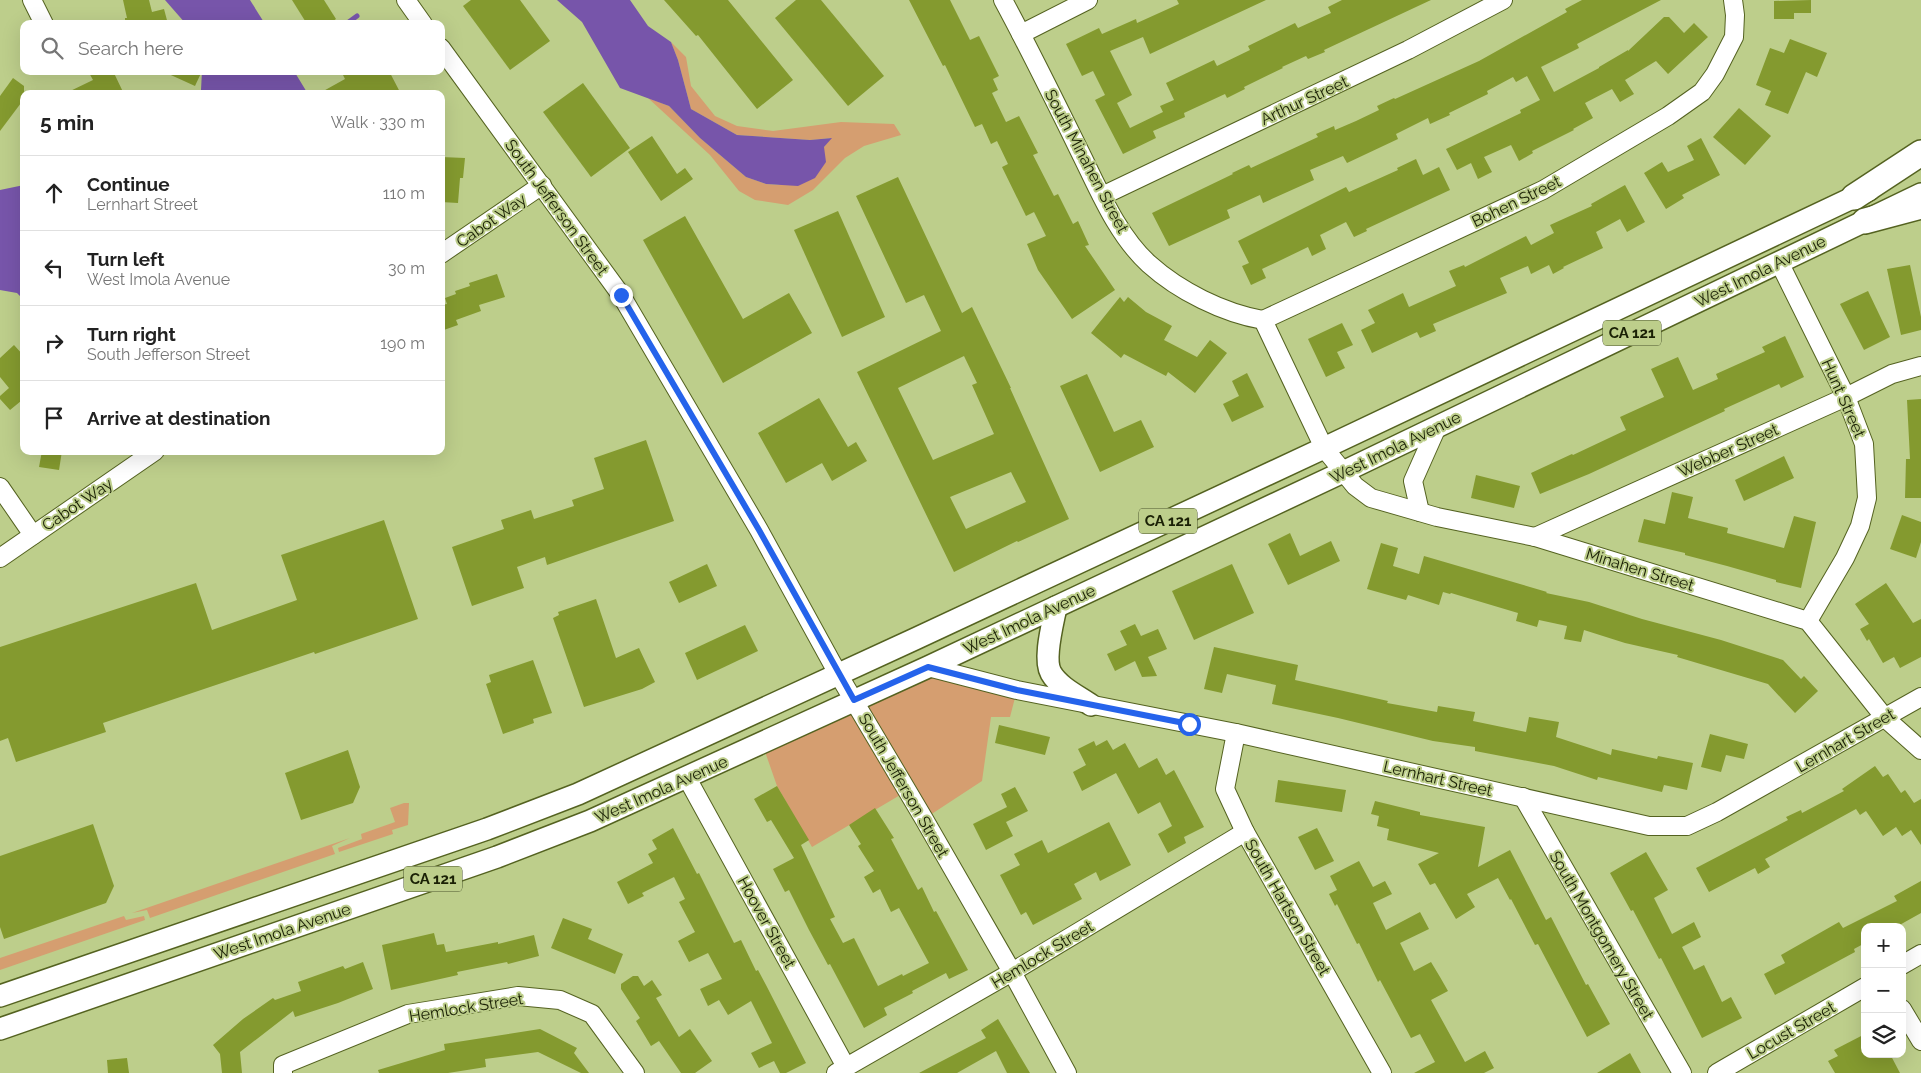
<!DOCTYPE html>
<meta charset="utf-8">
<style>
body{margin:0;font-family:Raleway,sans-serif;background:#f6f6f6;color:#222}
.controls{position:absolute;right:15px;bottom:15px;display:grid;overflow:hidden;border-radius:10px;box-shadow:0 5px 20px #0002}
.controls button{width:45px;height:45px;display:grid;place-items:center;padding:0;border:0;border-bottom:1px solid #e0e0e0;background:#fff;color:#222;font:25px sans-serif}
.stop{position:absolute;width:15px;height:15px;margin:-11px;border:4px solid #2563eb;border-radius:50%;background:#fff}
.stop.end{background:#2563eb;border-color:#fff;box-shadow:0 1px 5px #0008}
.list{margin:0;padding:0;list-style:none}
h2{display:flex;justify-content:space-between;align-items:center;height:65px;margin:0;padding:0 20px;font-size:21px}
h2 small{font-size:16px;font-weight:400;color:#767676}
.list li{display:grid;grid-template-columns:32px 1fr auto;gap:15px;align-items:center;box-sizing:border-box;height:75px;padding:0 20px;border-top:1px solid #e0e0e0}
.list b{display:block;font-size:19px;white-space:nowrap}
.list p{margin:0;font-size:16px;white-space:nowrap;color:#767676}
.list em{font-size:16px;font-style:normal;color:#767676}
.icon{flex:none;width:28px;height:28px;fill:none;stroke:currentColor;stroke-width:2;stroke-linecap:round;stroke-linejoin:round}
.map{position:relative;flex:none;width:1921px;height:1073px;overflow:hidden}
.search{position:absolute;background:#fff;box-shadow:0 5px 20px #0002;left:20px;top:20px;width:425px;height:55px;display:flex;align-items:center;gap:12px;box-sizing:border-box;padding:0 18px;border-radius:10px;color:#767676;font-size:19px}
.panel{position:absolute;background:#fff;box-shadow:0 5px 20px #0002;left:20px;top:90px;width:425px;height:365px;border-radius:10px}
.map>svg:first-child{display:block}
</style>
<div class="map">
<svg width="1921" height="1073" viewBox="0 0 1921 1073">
<rect width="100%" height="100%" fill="#bdce8b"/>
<g fill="#d59e70">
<polygon points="671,42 686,57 691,86 715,116 737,126 773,131 841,122 894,124 901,135 864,146 845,158 813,190 788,205 755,200 739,191 710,155 648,98 669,106 700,138 746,177 766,184 779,185 824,147 831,138 810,140 737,135 691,109 678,60"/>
<polygon points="928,667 1017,690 1010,717 991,717 982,781 924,819 907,791 812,847 777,786 762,743"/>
<polygon points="404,803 409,803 408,825 392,830 393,834 339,852 338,848 362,839 361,834 395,822 390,808"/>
<polygon points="350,838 332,846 335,854 150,918 147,910 132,913"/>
<polygon points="124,916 126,920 144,916 145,920 0,970 0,958"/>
</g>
<g fill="#75a">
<polygon points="165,0 250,0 265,24 186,24"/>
<polygon points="557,0 630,0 648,26 671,42 678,60 691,109 737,135 810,140 832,138 824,147 826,162 815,178 798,186 766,184 746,177 700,138 669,106 620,88 582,22"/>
<polygon points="202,71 294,71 308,94 197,94 201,90"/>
<polygon points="24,185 24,300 17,293 0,290 0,190"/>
</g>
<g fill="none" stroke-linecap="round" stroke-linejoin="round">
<polyline stroke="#75a" stroke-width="5" points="346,24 357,16"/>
</g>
<g fill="#849a2f" fill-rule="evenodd">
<polygon points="123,0 149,0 152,12 164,9 168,24 125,24 125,18 127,18"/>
<polygon points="292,0 324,0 336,19 329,24 307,24"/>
<polygon points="471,0 520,0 550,41 510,70 463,6"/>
<polygon points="664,0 728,0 793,80 757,109 698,35 696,36"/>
<polygon points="796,0 821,0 884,76 848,106 775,18"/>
<polygon points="909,0 950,0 970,40 979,36 999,76 993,79 998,90 992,93 1006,122 1019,116 1038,153 1033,155 1054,196 1058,194 1073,224 1078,221 1089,245 1085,246 1115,290 1072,319 1038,270 1027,244 1046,236 1034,212 1026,216 1002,167 1008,164 997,141 991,144 982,124 975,127 945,65 943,66"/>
<polygon points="1177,0 1266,0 1150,54 1143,37 1110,51 1132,95 1117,103 1130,128 1163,112 1160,106 1174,100 1166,83 1214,60 1217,66 1250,50 1248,46 1295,23 1298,28 1331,13 1328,7 1342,0 1431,0 1324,50 1325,52 1308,59 1306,56 1282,67 1283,68 1244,87 1245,89 1227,98 1225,94 1184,113 1185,117 1153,131 1156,138 1123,154 1095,100 1105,95 1093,71 1082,76 1066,44 1099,28 1102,34 1136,19 1137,23 1179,4"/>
<polygon points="1582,0 1661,0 1577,44 1579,48 1541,67 1554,92 1599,68 1599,67 1628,50 1628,51 1664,17 1669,17 1684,33 1694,23 1708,37 1668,74 1656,61 1625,80 1634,94 1620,102 1612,89 1585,103 1593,118 1573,129 1574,130 1532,151 1533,153 1519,161 1511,145 1484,157 1492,172 1478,179 1471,163 1457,170 1446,149 1521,113 1520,110 1540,100 1527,76 1516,82 1513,77 1487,91 1488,94 1449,113 1450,115 1430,124 1428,118 1396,134 1398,139 1347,163 1343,156 1310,170 1314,180 1263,203 1260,195 1227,210 1230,218 1169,246 1152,213 1233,174 1232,173 1249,165 1251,168 1318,137 1316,134 1334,126 1335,130 1356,121 1379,110 1377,106 1394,98 1395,99 1479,61 1567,12 1565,9"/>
<polygon points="1811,0 1811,13 1794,13 1794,19 1774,19 1774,1"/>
<polygon points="1790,39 1827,53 1817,77 1806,72 1788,114 1765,105 1771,91 1756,85 1770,48 1784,53"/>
<polygon points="88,71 113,71 124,94 64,94 93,80"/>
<polygon points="162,71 202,71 195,86"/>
<polygon points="341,71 389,71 401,94 318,94 345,79"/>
<polygon points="13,78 24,86 24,99 0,131 0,96"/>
<polygon points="583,83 630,148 591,177 543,112"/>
<polygon points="1739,108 1771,136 1745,165 1713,137"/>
<polygon points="652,136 677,174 685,168 693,179 661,201 628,152"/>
<polygon points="1701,138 1720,175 1682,195 1684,198 1666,209 1644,173 1662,162 1668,172 1694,160 1687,146"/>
<polygon points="441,157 465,158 463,178 460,178 458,203 441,202"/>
<polygon points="1416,159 1423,175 1439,167 1450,190 1366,229 1367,231 1354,237 1346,222 1320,235 1326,249 1312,256 1308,247 1277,262 1262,269 1266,278 1251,285 1242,266 1249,263 1238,241 1346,187 1349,192 1398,170 1397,168"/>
<path d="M898 177 962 313 972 307 1011 388H1010L1069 519 1018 542 1017 541 954 572 857 372 941 331 924 295 906 303 856 196ZM964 356 977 383 972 385 994 434 933 460 898 388ZM1011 472 1026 502 966 529 950 497Z"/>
<polygon points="1625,185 1645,222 1627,232 1620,219 1596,232 1603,248 1563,267 1564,268 1553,274 1549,265 1531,274 1528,266 1500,278 1507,293 1433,324 1436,331 1420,338 1417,332 1372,353 1361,330 1375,323 1368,310 1403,293 1409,307 1456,286 1449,271 1464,265 1465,267 1526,236 1531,245 1554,233 1550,225 1592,206 1591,204"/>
<polygon points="838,211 885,317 842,337 794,230"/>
<polygon points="685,216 743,319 789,293 812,333 723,383 643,240"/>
<polygon points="1910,265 1921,317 1921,330 1901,335 1887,269"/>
<polygon points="497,274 505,297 479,305 481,311 456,320 458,325 441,331 441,305 447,304 445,298 456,294 455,291 470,286 469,283"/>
<polygon points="1868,291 1890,337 1864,350 1840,304"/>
<polygon points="1120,297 1124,302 1128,297 1146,312 1172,326 1164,340 1197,357 1210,340 1227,353 1195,393 1168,372 1166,376 1124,354 1121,358 1091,333"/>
<polygon points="1342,323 1353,345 1337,352 1345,368 1326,377 1308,339"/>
<polygon points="1785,336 1804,377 1781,388 1779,384 1724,409 1725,411 1589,474 1540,494 1531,473 1572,454 1573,455 1626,430 1620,417 1664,397 1651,369 1678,357 1693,390 1718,379 1716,374 1765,352 1762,347"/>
<polygon points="14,345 24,356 24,404 21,401 10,410 0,399 0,396 9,388 0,377 0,358"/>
<polygon points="1247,373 1264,407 1232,422 1223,404 1239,396 1232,381"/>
<polygon points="1087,374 1114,432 1141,420 1154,447 1100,472 1060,386"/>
<polygon points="819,398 848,447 856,442 867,461 832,481 822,463 786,483 758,433"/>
<polygon points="1921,399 1921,498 1905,498 1906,459 1910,459 1907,400"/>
<polygon points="646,440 674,521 547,565 545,557 517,567 524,588 472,606 452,547 504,529 501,520 531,510 534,519 574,506 572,500 604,489 594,458"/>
<polygon points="42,451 62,451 59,470 39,467"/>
<polygon points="1784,456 1794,478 1744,501 1735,480"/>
<polygon points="1476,475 1520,486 1514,508 1471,498"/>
<polygon points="1672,492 1693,497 1688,518 1728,528 1727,533 1784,548 1794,516 1816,522 1801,588 1776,582 1776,580 1727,566 1685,555 1685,553 1638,542 1644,519 1665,524"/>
<polygon points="1902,515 1921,522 1921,542 1916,558 1890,549"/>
<polygon points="384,520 418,619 315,654 314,652 103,723 106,732 16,762 8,738 0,741 0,647 196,583 212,630 297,600 281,555"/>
<polygon points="1290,533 1300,556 1331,541 1340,561 1288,585 1268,544"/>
<polygon points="1381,543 1398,548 1393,566 1419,574 1424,556 1547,592 1546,593 1589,602 1642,619 1721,640 1783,660 1801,679 1804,676 1818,691 1795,713 1768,684 1677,657 1678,655 1625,643 1584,630 1581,642 1564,639 1567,626 1539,620 1537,627 1516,621 1518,613 1451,593 1450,594 1443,592 1439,605 1408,595 1406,600 1367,589"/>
<polygon points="707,564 717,586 679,603 669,582"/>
<polygon points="1232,564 1254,613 1194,640 1172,591"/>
<polygon points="1886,583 1913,623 1921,619 1921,657 1900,668 1894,657 1883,663 1869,639 1867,641 1860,629 1869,624 1855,604"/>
<polygon points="596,599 616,658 639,648 655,682 642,689 584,707 553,618 559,615 558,612"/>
<polygon points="1135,624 1141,636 1158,629 1167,649 1148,657 1157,676 1142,677 1135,661 1115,671 1107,654 1127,645 1120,631"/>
<polygon points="745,625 758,651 697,680 685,653"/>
<polygon points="1214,647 1298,665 1295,680 1388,701 1387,703 1437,712 1438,706 1475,712 1473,721 1526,732 1529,717 1559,722 1556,737 1611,755 1612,749 1657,759 1658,756 1693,763 1687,790 1664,785 1662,792 1598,777 1597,780 1554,766 1475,751 1475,747 1433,741 1338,718 1272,704 1276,685 1227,674 1222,693 1204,689"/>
<polygon points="533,660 552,713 533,719 534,723 503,734 486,684 491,682 489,675"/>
<polygon points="999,725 1050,737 1045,755 995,743"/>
<polygon points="1710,734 1748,744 1744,759 1726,755 1721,772 1701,767"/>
<polygon points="1107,740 1113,750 1125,743 1139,768 1157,758 1166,775 1174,770 1204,827 1184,837 1186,843 1168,853 1158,834 1172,826 1160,802 1138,814 1116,773 1082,791 1073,772 1086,765 1078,749 1094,741 1096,746"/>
<polygon points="348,750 360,787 353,803 301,820 285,773"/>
<polygon points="1875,766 1883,777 1888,774 1901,793 1905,790 1914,803 1921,799 1921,845 1911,830 1902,836 1896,827 1883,836 1866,811 1860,815 1856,809 1765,859 1770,867 1758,874 1755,868 1709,892 1696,868 1788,820 1786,817 1801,810 1802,813 1844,791 1842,789"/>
<polygon points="1278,780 1346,790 1342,812 1275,802"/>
<polygon points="777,786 809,840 801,845 835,917 830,919 843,943 854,938 878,986 902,974 903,976 929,963 899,908 891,912 880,889 873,893 864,877 874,871 858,846 861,844 849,825 875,808 894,838 891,839 918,890 922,887 934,912 936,911 968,970 949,979 946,973 912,991 913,993 884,1008 887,1015 864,1028 830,964 828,965 809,930 789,890 785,892 773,869 794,858 771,820 767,822 754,799"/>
<polygon points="1015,787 1028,811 1006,822 1013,836 986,850 973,824 1007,807 1001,794"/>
<polygon points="1375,801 1420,812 1420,815 1485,827 1478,867 1510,850 1546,920 1551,917 1586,985 1588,984 1610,1024 1587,1037 1538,944 1535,945 1511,899 1510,900 1498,878 1467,894 1475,907 1456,919 1435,883 1430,885 1418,864 1439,853 1387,840 1389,829 1377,826 1379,816 1371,814"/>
<polygon points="1109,822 1131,865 1100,881 1096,872 1074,884 1082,899 1033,925 1026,912 1021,915 1000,875 1020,865 1014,854 1042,840 1048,853"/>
<polygon points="93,824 114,886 106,903 4,939 0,927 0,856"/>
<polygon points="673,828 697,874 699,873 734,943 741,940 756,971 758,970 766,985 806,1063 786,1073 780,1073 774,1061 759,1068 751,1053 772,1043 751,1001 728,1015 719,1000 708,1006 700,989 722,979 708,953 689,962 678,941 695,932 679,902 685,899 674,877 642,893 644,896 628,904 617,882 653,863 648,854 657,849 652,840"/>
<polygon points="1317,828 1334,861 1315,870 1298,837"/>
<polygon points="1646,852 1668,890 1654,898 1672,934 1694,922 1701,937 1682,947 1694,970 1704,965 1722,1002 1731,997 1742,1018 1702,1038 1661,958 1659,959 1633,910 1631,911 1610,873"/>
<polygon points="1359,861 1373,887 1385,881 1392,894 1373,903 1386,930 1420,912 1429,929 1400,943 1414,971 1431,962 1440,977 1448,991 1431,1000 1465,1062 1485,1051 1494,1068 1484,1073 1414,1073 1435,1062 1420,1034 1411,1038 1380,980 1378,982 1359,943 1357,944 1337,904 1335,906 1329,894 1337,890 1330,876"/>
<polygon points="1921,881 1921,913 1896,927 1865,927 1865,943 1854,949 1855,952 1775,995 1764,974 1785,963 1781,955 1839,922 1843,928 1897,901 1894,896"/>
<polygon points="563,918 592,929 588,939 623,954 615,974 551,948"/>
<polygon points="434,933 437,945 444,944 446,952 498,942 498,944 534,935 539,956 508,964 507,962 457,972 458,975 391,990 382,945"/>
<polygon points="363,962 373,989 338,1003 295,1017 293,1011 240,1052 242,1073 222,1073 220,1054 213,1045 243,1019 273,998 275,1000 301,991 298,982 343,966 345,969"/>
<polygon points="633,976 638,976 644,986 652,980 662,995 656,998 679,1037 690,1029 712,1061 695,1073 681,1073 659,1041 651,1046 636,1021 640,1018 621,989 621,984"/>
<polygon points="998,1019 1030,1073 1007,1073 996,1051 957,1073 919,1073 986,1038 981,1030"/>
<polygon points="540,1029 577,1048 574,1053 589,1073 581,1073 538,1052 485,1059 486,1067 448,1073 379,1073 378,1070 445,1050 444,1044"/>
<polygon points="1865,1034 1865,1054 1890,1054 1900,1073 1835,1073 1828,1061 1838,1056 1834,1050"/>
<polygon points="1630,1053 1641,1073 1597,1073"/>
<polygon points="127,1058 129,1073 108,1073 107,1060"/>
</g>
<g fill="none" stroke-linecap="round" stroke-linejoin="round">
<defs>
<g id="minor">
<polyline points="32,0 44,24"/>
<polyline points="406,0 423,24"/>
<path d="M1003 0C1030 50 1055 101 1080 152 1099 190 1117 235 1149 264 1179 291 1223 313 1263 320L1324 448 1355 486 1371 498 1437 517 1535 537 1808 621 1885 718 1921 750"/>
<polyline points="1021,34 1088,0"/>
<polyline points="441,48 621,295 759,530 838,674 924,819 1012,972 1067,1073"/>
<polyline points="1102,196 1408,50 1503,0"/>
<polyline points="441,254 542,185"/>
<polyline points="1779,262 1846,397 1864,444 1867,498 1860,526 1845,558 1808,621"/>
<polyline points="1263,320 1543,190 1668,116 1702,92 1715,74 1734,37 1735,15 1733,0"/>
<polyline points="0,487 33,535"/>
<polyline points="1420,512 1413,481 1437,427"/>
<polyline points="1535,537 1846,397 1892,374 1921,366"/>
<polyline points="0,558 155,451"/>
<polyline points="928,667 1017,690 1236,733 1649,826 1687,826 1717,812 1921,697"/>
<polyline points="1236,733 1225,789 1245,832 1382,1073"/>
<polyline points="687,778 846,1067"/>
<polyline points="1523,797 1682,1073"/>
<polyline points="1902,965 1921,954"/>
<polyline points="1902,1009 1921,1041"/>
<polyline points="283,1073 283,1065 408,1014 518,996 560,1000 592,1014 635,1073"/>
<polyline points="836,1073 1012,972 1245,832"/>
<polyline points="1717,1073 1865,987"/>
</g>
<g id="major">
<path d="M1056 607C1053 623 1043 659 1051 673 1059 687 1078 696 1091 705"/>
<polyline points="0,996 487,829 578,794 915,639 1324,448 1869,190"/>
<polyline points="0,1029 497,857 590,821 928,667 1343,472 1921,194"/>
</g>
<g id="highway">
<polyline points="1854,197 1921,153"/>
<polyline points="1865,221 1921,206"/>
</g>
</defs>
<use href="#minor" stroke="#546220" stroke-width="20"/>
<use href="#major" stroke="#546220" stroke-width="24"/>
<use href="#highway" stroke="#546220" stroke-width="28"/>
<use href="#minor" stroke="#fff" stroke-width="18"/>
<use href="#major" stroke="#fff" stroke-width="21"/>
<use href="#highway" stroke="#fff" stroke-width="25"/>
</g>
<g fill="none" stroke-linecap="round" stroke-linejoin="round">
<polyline stroke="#2563eb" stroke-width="6" points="621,295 759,530 854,700 928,667 1017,690 1189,724"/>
</g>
<g text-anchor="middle" stroke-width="4" stroke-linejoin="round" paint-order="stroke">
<g fill="#bdce8b" stroke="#4b542d" stroke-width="1">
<rect x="1603" y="320.5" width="58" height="25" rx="4"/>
<rect x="1139" y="508.5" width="58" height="25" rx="4"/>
<rect x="404" y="866.5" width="58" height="25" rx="4"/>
</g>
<g font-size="15" font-weight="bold" fill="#1a2005">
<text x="1632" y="338">CA 121</text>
<text x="1168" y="526">CA 121</text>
<text x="433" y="884">CA 121</text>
</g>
<g font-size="16" fill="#1a2005" stroke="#bdce8b">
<text transform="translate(1304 100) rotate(-25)" y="6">Arthur Street</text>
<text transform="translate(1087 161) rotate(62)" y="6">South Minahen Street</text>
<text transform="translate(1516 201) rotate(-26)" y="6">Bohen Street</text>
<text transform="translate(557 207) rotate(54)" y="6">South Jefferson Street</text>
<text transform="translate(491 220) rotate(-35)" y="6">Cabot Way</text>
<text transform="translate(1760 271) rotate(-26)" y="6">West Imola Avenue</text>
<text transform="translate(1844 398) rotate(66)" y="6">Hunt Street</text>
<text transform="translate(1395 447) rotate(-26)" y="6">West Imola Avenue</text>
<text transform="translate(1728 450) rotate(-24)" y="6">Webber Street</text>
<text transform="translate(77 504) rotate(-34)" y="6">Cabot Way</text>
<text transform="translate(1640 569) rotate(17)" y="6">Minahen Street</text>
<text transform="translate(1029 619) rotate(-25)" y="6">West Imola Avenue</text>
<text transform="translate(1845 740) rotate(-30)" y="6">Lernhart Street</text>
<text transform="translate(1438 778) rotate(13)" y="6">Lernhart Street</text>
<text transform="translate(904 785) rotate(60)" y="6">South Jefferson Street</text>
<text transform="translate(661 789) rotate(-24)" y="6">West Imola Avenue</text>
<text transform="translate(1288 907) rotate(60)" y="6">South Hartson Street</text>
<text transform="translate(767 922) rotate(61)" y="6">Hoover Street</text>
<text transform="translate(282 931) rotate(-19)" y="6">West Imola Avenue</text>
<text transform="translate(1602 935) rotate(60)" y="6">South Montgomery Street</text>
<text transform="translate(1042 954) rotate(-31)" y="6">Hemlock Street</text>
<text transform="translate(466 1007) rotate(-9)" y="6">Hemlock Street</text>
<text transform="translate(1791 1030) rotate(-30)" y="6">Locust Street</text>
</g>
</g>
</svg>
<div class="controls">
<button>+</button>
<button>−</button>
<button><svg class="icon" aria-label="layers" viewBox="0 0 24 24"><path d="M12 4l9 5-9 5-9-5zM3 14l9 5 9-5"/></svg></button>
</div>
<div class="stop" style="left:1189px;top:724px"></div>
<div class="stop end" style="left:621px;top:295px"></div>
<div class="search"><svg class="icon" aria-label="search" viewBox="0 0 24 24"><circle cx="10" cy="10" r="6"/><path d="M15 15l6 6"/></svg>Search here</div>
<section class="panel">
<h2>5 min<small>Walk · 330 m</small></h2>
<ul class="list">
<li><svg class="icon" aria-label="ahead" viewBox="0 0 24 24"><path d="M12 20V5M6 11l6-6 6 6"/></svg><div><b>Continue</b><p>Lernhart Street</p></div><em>110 m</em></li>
<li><svg class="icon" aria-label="left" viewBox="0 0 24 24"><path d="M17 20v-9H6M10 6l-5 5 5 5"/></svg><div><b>Turn left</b><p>West Imola Avenue</p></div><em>30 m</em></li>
<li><svg class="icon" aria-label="right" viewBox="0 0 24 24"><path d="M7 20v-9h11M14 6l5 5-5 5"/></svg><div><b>Turn right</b><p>South Jefferson Street</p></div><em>190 m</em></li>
<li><svg class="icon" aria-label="arrive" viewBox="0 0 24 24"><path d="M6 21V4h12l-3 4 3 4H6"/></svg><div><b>Arrive at destination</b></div></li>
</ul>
</section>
</div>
